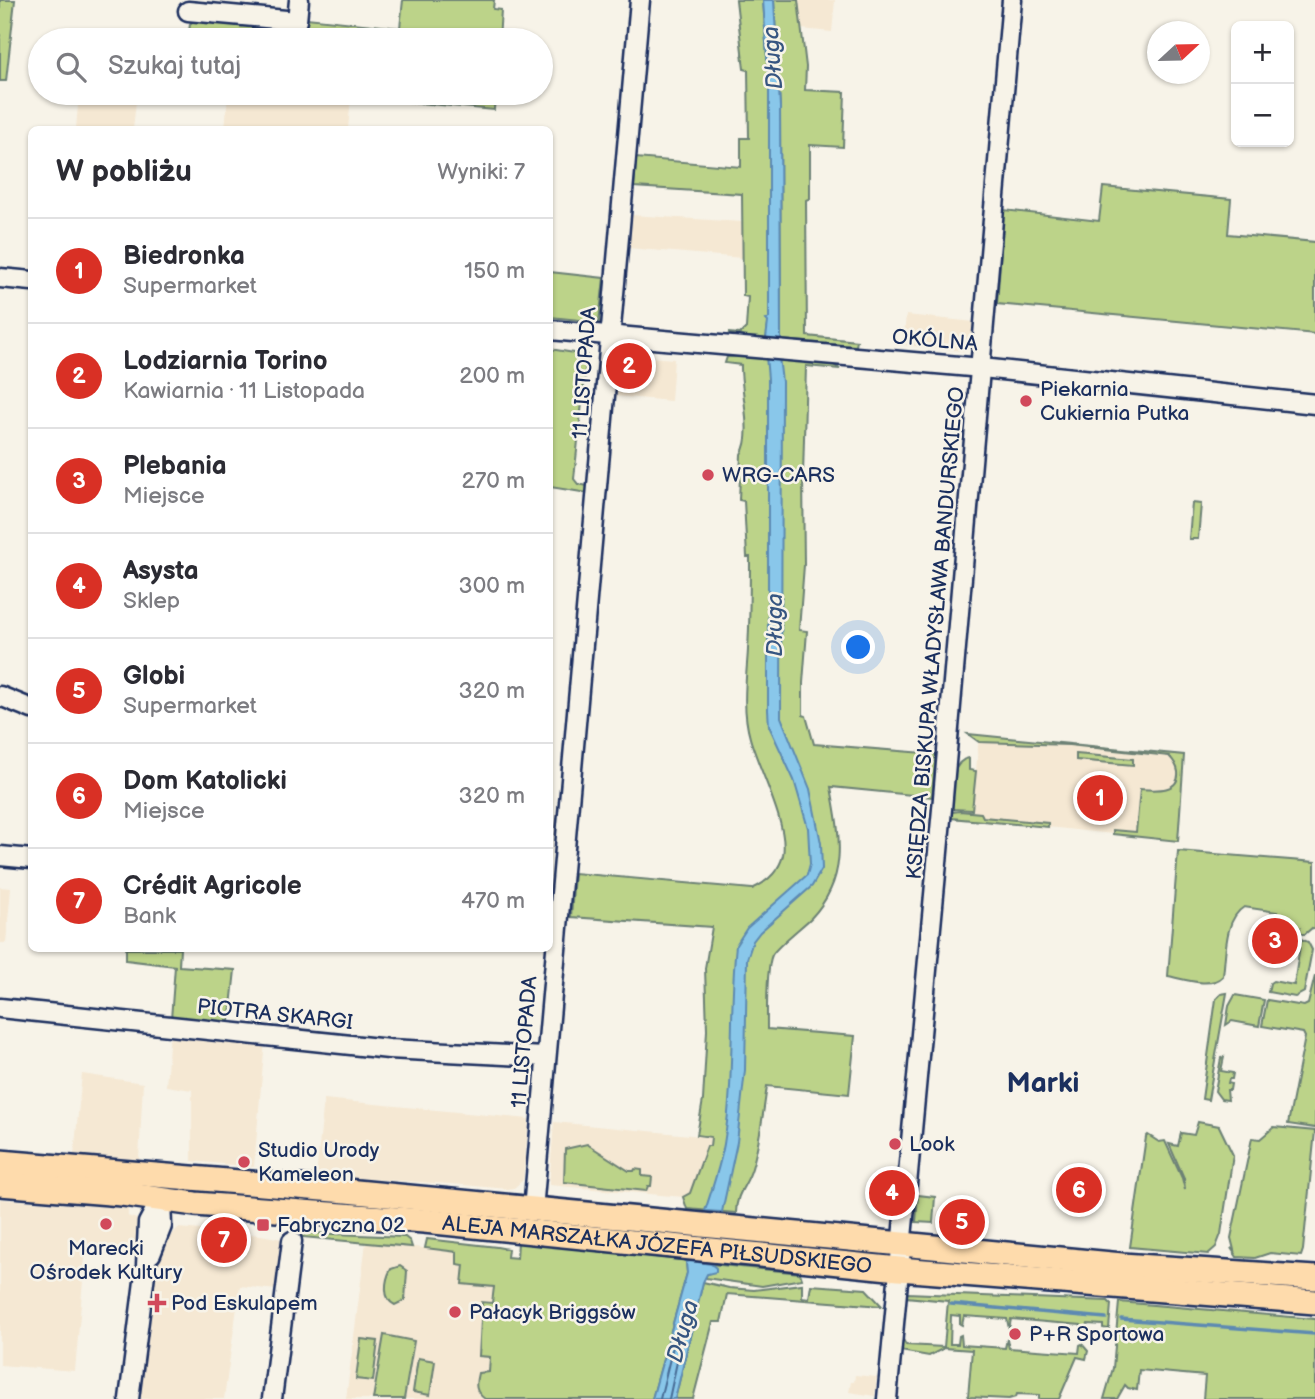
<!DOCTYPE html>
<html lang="pl">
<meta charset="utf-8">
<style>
body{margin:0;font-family:"Balsamiq Sans",sans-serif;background:#f2f2f3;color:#2b2b33}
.controls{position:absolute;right:21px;top:21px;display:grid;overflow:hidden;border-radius:10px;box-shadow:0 2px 5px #0004}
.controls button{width:63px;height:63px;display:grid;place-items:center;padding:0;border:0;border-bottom:2px solid #e1e1e2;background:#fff;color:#2b2b33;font:35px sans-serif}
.compass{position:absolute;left:1147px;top:21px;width:63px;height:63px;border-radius:50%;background:#fff;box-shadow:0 2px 5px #0004;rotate:68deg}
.you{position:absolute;left:859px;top:648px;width:24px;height:24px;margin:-18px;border:5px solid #fff;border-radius:50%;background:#1a73e8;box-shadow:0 0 0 10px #1a73e833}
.badge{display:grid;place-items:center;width:46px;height:46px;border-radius:50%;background:#d93025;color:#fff;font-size:23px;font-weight:700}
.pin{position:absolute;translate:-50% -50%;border:4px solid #fff;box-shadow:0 2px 7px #0006}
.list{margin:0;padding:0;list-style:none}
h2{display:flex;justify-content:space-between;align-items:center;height:91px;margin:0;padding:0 28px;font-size:30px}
h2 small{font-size:23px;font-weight:400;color:#7c7c81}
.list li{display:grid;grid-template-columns:46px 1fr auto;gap:21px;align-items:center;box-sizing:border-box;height:105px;padding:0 28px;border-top:2px solid #e1e1e2}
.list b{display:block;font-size:26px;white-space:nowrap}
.list p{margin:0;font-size:23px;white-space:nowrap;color:#7c7c81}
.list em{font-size:23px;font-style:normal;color:#7c7c81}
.icon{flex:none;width:38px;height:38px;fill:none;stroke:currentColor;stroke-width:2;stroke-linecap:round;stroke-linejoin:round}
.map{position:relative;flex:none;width:1315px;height:1399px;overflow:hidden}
.search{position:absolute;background:#fff;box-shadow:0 2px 5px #0004;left:28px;top:28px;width:525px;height:77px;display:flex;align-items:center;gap:18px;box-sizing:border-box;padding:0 24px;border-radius:38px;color:#7c7c81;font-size:26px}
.panel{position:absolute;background:#fff;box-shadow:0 2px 5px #0004;left:28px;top:126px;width:525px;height:826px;border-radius:10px}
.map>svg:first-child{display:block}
</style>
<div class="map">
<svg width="1315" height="1399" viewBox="0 0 1315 1399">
<rect width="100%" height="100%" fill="#f7f3e8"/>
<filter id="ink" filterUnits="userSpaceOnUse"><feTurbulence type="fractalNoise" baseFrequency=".0143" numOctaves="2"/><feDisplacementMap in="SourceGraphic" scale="14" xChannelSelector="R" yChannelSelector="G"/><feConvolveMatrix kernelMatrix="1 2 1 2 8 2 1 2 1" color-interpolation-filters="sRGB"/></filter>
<g filter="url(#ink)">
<g fill="#f5e8d3">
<polygon points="798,0 835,0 832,32 801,29"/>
<polygon points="79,93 137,93 133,129 76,129"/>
<polygon points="228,93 311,93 351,97 348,129 225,130"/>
<polygon points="631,215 742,222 742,258 628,248"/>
<polygon points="906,315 975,322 973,343 963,351 903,345"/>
<polygon points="638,356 674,359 671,401 615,396 617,373"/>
<polygon points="979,735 1184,755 1178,841 972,819"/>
<polygon points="0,887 11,888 6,943 0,943"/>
<polygon points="170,1031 242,1038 246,1043 253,1044 258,1039 265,1040 254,1167 192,1161 192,1090 166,1086"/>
<polygon points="82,1074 143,1083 139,1160 74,1155"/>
<polygon points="324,1099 529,1119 523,1180 514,1188 508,1189 452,1184 316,1176"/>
<polygon points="554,1122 711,1137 710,1147 707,1147 690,1193 683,1197 549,1185"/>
<polygon points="0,1199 128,1208 128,1216 139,1220 136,1250 86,1247 75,1371 0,1365"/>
<polygon points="178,1228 261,1235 292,1241 286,1291 240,1286 224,1399 140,1399 154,1282 161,1254 170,1236"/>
<polygon points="366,1242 517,1258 497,1399 346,1399"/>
<polygon points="855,1375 877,1377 875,1396 849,1392 851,1382 854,1382"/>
</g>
<g fill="#bcd389" stroke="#6c8174" stroke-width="2">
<polygon points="0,0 15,0 6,81 0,81"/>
<polygon points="403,0 494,0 493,9 501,10 499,40 188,40 190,24 195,19 302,25 307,18 400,28"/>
<polygon points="736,0 763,0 769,85 769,318 766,339 740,337 728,333 740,334 746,328 748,297 743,296 742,194 634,187 636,158 741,167 741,138 749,138 748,70 744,69"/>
<polygon points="774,0 798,0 806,67 805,90 845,92 843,147 810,145 810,199 806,200 807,336 857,341 856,346 781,340 780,107"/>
<polygon points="311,93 495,93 494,110"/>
<polygon points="1103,187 1231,199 1228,234 1315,242 1315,334 997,304 1004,210 1099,221"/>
<polygon points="550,272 604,278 599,322 550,317"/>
<polygon points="550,349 587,355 574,479 578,484 588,486 588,493 550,487"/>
<path d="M746 356 829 362 840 369 806 366 803 475 804 565 799 630 807 631 803 683V715L806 716 814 744 936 754 932 797 831 787C840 836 849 878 811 918 803 926 777 946 772 955 766 968 767 1013 767 1029L855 1036 849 1094 767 1086C763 1114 760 1141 752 1168 747 1186 736 1192 736 1213L687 1209 683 1197 690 1193 707 1146H710L711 1137 697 1135 703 1100 707 1030 705 968 712 927 571 917 574 873 752 889C767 882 779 872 783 855 789 825 758 768 750 738 743 713 745 688 747 664 750 629 750 592 750 557H747L744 501 739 500 741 454C754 435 740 389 741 365L725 363 727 357Z"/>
<polygon points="1192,503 1201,504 1198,539 1189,539"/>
<path d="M968 734 1184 755 1178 841 1113 834V830L1136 832 1140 789C1154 790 1180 793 1178 772 1177 765 1174 761 1169 756L1069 745 979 742Z"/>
<polygon points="1076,754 1133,759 1133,765 1076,760"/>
<path d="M969 758V770L976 771 972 810 952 809C953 793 949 761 969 758Z"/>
<polygon points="960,811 981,813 983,817 1048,823 1048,827 951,818 952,812"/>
<path d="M1178 851 1315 862V929L1312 928 1305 934H1300V928L1294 927 1298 930 1283 928 1280 922H1274L1271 926 1276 920 1277 912 1244 907C1224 919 1226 955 1223 976 1211 989 1184 979 1168 976Z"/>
<polygon points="1301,939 1308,942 1312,950 1304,992 1295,997 1268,992 1270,983 1273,981 1294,985"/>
<polygon points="126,949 180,949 179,966 235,970 229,1025 171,1019 175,966 126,960"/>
<polygon points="1315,976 1315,1128 1288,1124 1305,1037 1303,1033 1262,1026 1267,1000 1304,1006 1308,1004"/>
<polygon points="1227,993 1208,1100 1202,1099 1216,999 1221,994"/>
<polygon points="1235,995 1264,1000 1259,1026 1232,1021 1226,1025 1229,1006"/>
<polygon points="1224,1057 1221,1071 1233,1073 1232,1079 1229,1079 1228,1083 1231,1084 1230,1090 1227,1090 1228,1100 1221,1099 1215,1091 1221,1058"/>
<polygon points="1198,1122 1219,1126 1233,1155 1221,1234 1216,1247 1208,1254 1130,1247 1146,1137 1148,1135 1159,1142 1165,1141 1182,1178 1185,1190 1184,1178 1169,1144 1178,1146 1181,1133 1194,1135"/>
<polygon points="1274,1127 1315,1131 1303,1250 1301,1256 1270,1253 1255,1258 1237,1257 1231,1248 1234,1250 1231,1238 1252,1138 1260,1139"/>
<polygon points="587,1144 629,1171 634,1171 635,1169 642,1170 642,1176 652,1177 651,1186 648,1186 646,1191 564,1182 565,1149"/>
<polygon points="918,1195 935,1197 933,1223 916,1222"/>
<polygon points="312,1233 405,1237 410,1241 412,1247 302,1237 304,1234"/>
<path d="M427 1239 497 1247 508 1249 507 1257 517 1258 518 1242 691 1261V1263L686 1262 687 1273 652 1399H485C475 1392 475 1385 478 1373L489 1372 490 1357 479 1356 482 1302 492 1303 494 1287 462 1284 464 1265 457 1264V1252L425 1248Z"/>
<polygon points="711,1264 800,1273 802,1279 762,1286 705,1278 707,1274 712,1272 713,1267"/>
<path d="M400 1266 407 1271 405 1300 395 1305C382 1299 385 1280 391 1269Z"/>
<polygon points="703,1282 729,1288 754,1290 802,1284 802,1297 809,1298 811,1285 866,1289 882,1306 727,1294 721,1322 713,1322 693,1399 675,1399"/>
<polygon points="907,1293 1108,1301 1111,1304 1109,1329 1103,1328 1103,1325 1088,1324 1086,1329 1081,1330 1081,1325 1011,1319 1009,1329 1007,1319 964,1316 962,1325 960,1324 960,1316 951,1315 950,1344 958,1344 959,1336 961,1335 962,1345 1005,1348 1007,1339 1009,1348 1079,1353 1080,1345 1082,1344 1088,1351 1086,1359 1077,1357 1059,1399 1039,1399 1039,1395 1017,1394 1016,1397 1009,1399 968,1397 972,1350 944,1348 929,1356 900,1351 901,1336 906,1345 944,1347 948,1301 906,1297"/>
<polygon points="1119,1302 1315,1319 1315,1399 1203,1399 1205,1376 1139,1370 1137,1390 1128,1388 1125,1385 1117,1399 1104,1399 1113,1368"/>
<polygon points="384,1335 414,1341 404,1399 373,1399"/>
<polygon points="361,1339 378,1341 373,1381 356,1379"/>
<polygon points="418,1358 435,1361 430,1395 413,1392"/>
</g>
<g fill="#89c7ea" stroke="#5d8ab2" stroke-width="2">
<polygon points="763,0 774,0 780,107 781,340 766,339 768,322 766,320 769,318 769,85"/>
<path d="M766 356 779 357 782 382 781 717 810 789 821 843 822 869 812 886 760 932 753 941 747 959 745 1070 737 1142 722 1212 705 1211C712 1189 720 1166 724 1144 735 1078 729 1011 736 945L747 928 807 875 810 864 808 828 794 780 769 726 768 710V379Z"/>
<polygon points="691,1261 711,1264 716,1268 716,1272 707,1274 703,1282 675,1399 652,1399 687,1273 686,1262"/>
</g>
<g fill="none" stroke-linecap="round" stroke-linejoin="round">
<polyline stroke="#476c96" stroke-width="2" points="660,1399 673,1346 677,1344 680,1348 669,1399"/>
<g stroke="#5d8ab2" stroke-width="3.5">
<polyline points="951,1304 1106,1318"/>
<polyline points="1121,1319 1315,1334"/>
</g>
<defs>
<g id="minor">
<polyline points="188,11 297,21 299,0"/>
<polyline points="0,278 32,281"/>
<polyline points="550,330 982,368 1315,404"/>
<polyline points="0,696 32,709"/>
<polyline points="0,856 32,859"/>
<polyline points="0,1008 389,1049 545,1057"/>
<polyline points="533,1210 640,0"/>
<polyline points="151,1254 162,1226 161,1199"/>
<polyline points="129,1399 146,1266 148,1223 161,1199"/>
<polyline points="272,1399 292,1241"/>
<polyline points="887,1399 942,809 1012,0"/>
</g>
<g id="major">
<polyline points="0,1162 346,1191 1122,1265 1315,1278"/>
<path id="s1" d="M0 1184 122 1194 195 1204 424 1221 899 1269 1315 1302"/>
</g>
</defs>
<use href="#minor" stroke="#1b2f5e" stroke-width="23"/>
<use href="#major" stroke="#1b2f5e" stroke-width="28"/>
<use href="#minor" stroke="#f7f3e8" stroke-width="18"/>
<use href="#major" stroke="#fedbac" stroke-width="23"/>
</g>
</g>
<g fill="#d1495b" stroke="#f7f3e8" stroke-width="2.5">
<circle cx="1026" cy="401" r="7"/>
<circle cx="708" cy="475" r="7"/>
<circle cx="895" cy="1144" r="7"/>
<circle cx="244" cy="1162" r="7"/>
<circle cx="106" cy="1224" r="7"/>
<rect x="256" y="1218" width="14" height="14" rx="3.5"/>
<path d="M153.5 1292.5h7v7h7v7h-7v7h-7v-7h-7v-7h7z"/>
<circle cx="455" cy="1312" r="7"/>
<circle cx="1015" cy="1334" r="7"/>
</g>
<g text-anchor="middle" stroke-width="5" stroke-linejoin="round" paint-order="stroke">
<g font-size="21" fill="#1b2f5e" stroke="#f7f3e8">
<text transform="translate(935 340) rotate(5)" y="7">OKÓLNA</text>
<text transform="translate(584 373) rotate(-86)" y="7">11 LISTOPADA</text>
<text transform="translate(935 633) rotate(-85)" y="7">KSIĘDZA BISKUPA WŁADYSŁAWA BANDURSKIEGO</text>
<text transform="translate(275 1014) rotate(6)" y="7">PIOTRA SKARGI</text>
<text transform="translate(524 1042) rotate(-85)" y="7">11 LISTOPADA</text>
<text dy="7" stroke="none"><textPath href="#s1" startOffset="660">ALEJA MARSZAŁKA JÓZEFA PIŁSUDSKIEGO</textPath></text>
</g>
<g font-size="21" fill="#1b2f5e" stroke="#f7f3e8" text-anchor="start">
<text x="1040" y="396">Piekarnia<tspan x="1040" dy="24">Cukiernia Putka</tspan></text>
<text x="722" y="482">WRG-CARS</text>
<text x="909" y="1151">Look</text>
<text x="258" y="1157">Studio Urody<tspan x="258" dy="24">Kameleon</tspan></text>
<text x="277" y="1232">Fabryczna 02</text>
<text x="106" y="1255" text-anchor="middle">Marecki<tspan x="106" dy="24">Ośrodek Kultury</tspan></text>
<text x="171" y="1310">Pod Eskulapem</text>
<text x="469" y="1319">Pałacyk Briggsów</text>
<text x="1029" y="1341">P+R Sportowa</text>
</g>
<g font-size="23" font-style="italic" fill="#365581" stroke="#f7f3e8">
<text transform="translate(772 58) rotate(-94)" y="8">Długa</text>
<text transform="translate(774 625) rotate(-90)" y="8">Długa</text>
<text transform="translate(682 1331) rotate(-74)" y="8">Długa</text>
</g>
<g font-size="28" font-weight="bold" fill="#1b2f5e" stroke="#f7f3e8">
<text x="1043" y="1092">Marki</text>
</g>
</g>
</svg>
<div class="controls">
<button>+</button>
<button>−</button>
</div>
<svg class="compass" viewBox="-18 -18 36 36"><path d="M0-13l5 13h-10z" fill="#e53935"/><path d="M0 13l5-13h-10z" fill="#7c7c81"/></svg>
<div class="you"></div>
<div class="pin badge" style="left:1100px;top:798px">1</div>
<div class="pin badge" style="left:629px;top:366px">2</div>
<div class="pin badge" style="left:1275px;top:941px">3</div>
<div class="pin badge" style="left:892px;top:1193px">4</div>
<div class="pin badge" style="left:962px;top:1222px">5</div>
<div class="pin badge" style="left:1079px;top:1190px">6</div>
<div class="pin badge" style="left:224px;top:1240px">7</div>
<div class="search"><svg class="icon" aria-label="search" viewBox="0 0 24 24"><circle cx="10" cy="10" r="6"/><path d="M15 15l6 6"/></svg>Szukaj tutaj</div>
<section class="panel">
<h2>W pobliżu<small>Wyniki: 7</small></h2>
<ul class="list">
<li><span class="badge">1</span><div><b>Biedronka</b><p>Supermarket</p></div><em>150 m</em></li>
<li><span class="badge">2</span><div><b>Lodziarnia Torino</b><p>Kawiarnia · 11 Listopada</p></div><em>200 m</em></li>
<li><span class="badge">3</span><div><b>Plebania</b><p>Miejsce</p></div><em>270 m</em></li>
<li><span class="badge">4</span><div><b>Asysta</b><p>Sklep</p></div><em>300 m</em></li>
<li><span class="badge">5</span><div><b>Globi</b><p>Supermarket</p></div><em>320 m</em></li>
<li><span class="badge">6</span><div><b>Dom Katolicki</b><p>Miejsce</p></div><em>320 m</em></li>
<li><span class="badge">7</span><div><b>Crédit Agricole</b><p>Bank</p></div><em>470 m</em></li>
</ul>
</section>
</div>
